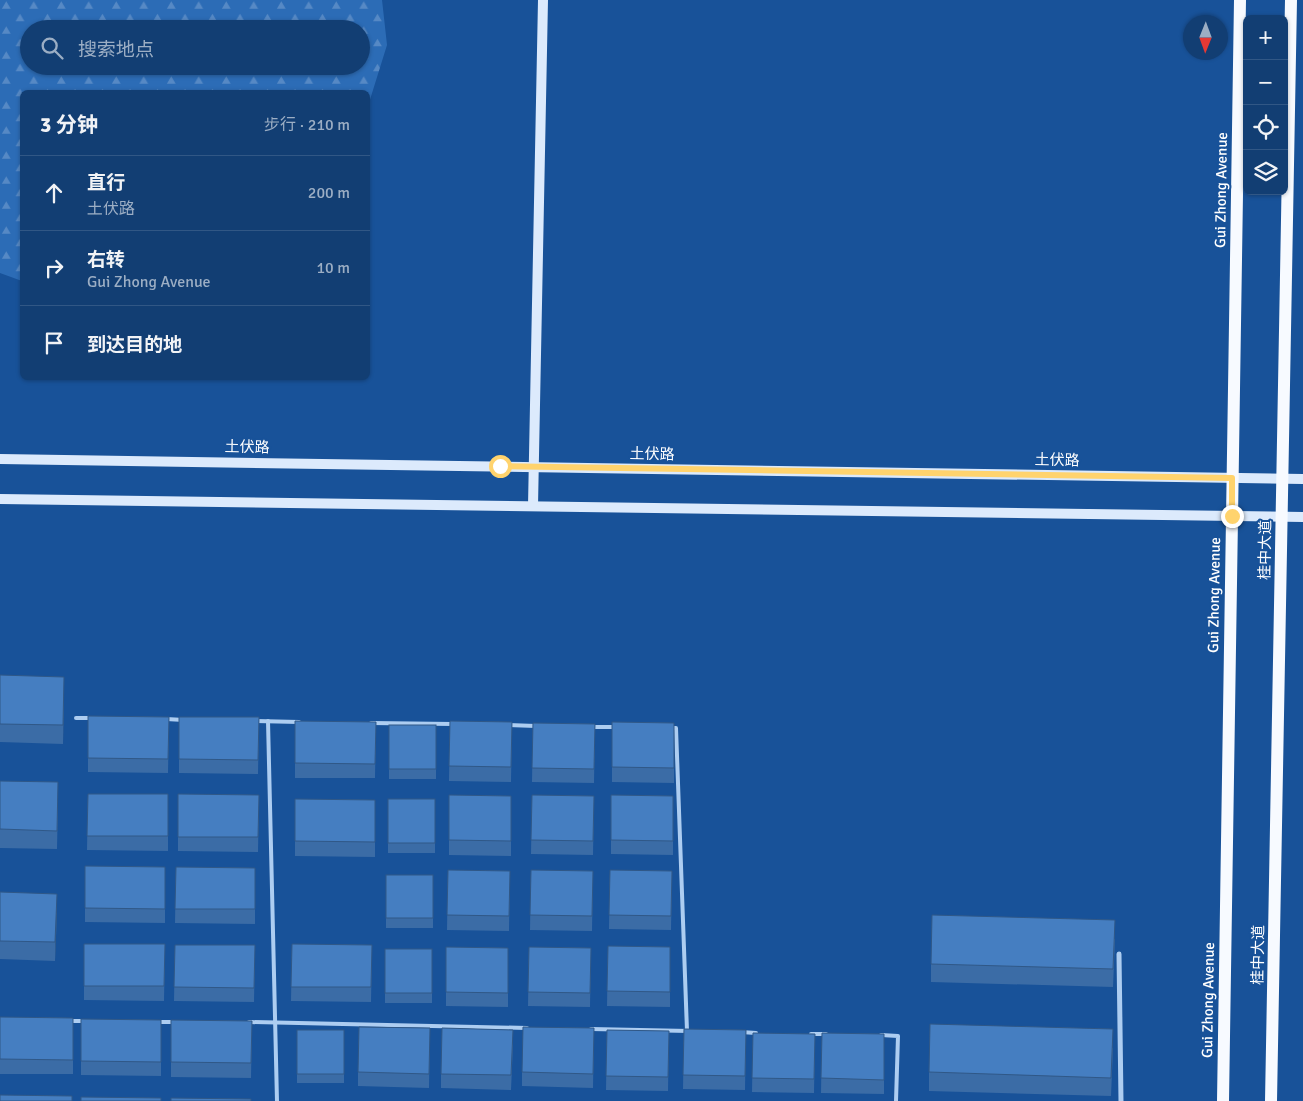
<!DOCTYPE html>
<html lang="zh">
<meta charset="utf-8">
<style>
body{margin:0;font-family:Signika,"Noto Sans SC",sans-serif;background:#1b4578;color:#f1f3f6}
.controls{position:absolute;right:15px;top:15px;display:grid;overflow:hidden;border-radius:8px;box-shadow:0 1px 4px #0004}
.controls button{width:45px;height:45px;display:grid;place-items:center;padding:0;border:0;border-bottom:1px solid #315785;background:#123e73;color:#f1f3f6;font:25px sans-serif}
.compass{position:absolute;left:1183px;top:15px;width:45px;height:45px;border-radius:50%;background:#123e73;box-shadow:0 1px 4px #0004;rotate:181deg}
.stop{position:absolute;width:15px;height:15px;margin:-11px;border:4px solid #ffd36d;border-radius:50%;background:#fff}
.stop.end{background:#ffd36d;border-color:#fff;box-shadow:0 1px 5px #0008}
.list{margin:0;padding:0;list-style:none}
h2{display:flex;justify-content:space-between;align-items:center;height:65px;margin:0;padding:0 20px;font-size:21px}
h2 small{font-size:16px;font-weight:400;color:#9caec4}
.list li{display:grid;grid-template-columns:32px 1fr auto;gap:15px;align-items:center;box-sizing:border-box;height:75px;padding:0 20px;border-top:1px solid #315785}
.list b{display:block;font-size:19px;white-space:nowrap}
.list p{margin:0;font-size:16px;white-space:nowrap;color:#9caec4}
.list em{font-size:16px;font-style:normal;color:#9caec4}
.icon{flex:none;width:28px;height:28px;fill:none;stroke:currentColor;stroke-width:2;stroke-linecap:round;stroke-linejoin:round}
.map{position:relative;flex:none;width:1303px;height:1101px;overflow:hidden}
.search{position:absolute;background:#123e73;box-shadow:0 1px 4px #0004;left:20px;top:20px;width:350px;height:55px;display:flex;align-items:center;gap:12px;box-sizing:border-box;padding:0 18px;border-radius:28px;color:#9caec4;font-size:19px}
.panel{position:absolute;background:#123e73;box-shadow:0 1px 4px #0004;left:20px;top:90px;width:350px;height:290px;border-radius:8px}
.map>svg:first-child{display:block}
</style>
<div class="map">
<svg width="1303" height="1101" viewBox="0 0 1303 1101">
<defs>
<pattern id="forest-firs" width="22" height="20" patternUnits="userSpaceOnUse" patternTransform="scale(1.25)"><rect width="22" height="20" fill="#2c6cb6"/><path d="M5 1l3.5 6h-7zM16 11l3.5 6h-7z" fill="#5689c5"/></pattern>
</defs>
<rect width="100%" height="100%" fill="#185299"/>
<path fill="url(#forest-firs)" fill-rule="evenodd" d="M0 0H382L387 45 368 106V92H22V281L0 273ZM29 29H361V66H29Z"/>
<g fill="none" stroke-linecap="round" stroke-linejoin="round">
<g stroke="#adcdf1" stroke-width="4">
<polyline points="76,718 94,718"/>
<polyline points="166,719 184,720"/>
<polyline points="256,721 299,722"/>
<polyline points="268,721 277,1101"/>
<polyline points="371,723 453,724"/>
<polyline points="508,725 536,726"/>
<polyline points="590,727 616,727"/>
<polyline points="670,728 676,728 687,1031"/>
<polyline points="69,1021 84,1021"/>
<polyline points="156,1022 177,1022"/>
<polyline points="249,1022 527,1028"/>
<polyline points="591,1029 689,1031"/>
<polyline points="741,1032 756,1033"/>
<polyline points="811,1034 826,1034"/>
<polyline points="881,1035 898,1036 896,1101"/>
</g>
<polyline stroke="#adcdf1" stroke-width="5" points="1119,954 1121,1101"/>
<g stroke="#dceafc" stroke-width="10">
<polyline points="0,459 1303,479"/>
<polyline points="0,499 1303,517"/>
<polyline points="533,506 543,0"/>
</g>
<g stroke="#f7faff" stroke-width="12">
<polyline points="1223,1101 1240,0"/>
<polyline points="1271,1101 1291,0"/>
</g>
</g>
<g fill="#3b6ca6">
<polygon points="0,675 64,696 63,744 0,742"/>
<polygon points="88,716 169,717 168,773 88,772"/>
<polygon points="179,717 259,717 258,774 179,773"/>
<polygon points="295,721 376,722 375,778 295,778"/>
<polygon points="450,721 512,722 511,782 449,781"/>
<polygon points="612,722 674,723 674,783 612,782"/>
<polygon points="533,723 595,724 594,783 532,782"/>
<rect x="389" y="725" width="47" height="54"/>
<polygon points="0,781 58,801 57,849 0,848"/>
<polygon points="88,794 168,794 168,851 87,850"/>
<polygon points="178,794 259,795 258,852 178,851"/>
<polygon points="449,795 511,796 511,856 449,855"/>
<polygon points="532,795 594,796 593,855 531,854"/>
<polygon points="611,795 673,796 673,855 611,854"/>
<polygon points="295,799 375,800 375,857 295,856"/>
<rect x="388" y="799" width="47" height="54"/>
<polygon points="85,866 165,867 165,923 85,922"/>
<polygon points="176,867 255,868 255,924 175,923"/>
<polygon points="448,870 510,871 509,931 447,930"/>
<polygon points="531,870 593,871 592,931 530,930"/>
<polygon points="610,870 672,871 671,930 609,929"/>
<rect x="386" y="875" width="47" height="53"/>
<polygon points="0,892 57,913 55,961 0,959"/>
<polygon points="1115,939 1113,987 931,982 931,964"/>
<polygon points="84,944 165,944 164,1001 84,1000"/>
<polygon points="292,944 372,945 371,1002 291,1001"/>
<polygon points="175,945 255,945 254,1002 174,1001"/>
<polygon points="608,946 670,947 670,1007 607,1006"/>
<polygon points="446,947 508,948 508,1007 446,1006"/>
<polygon points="529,947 591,948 590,1007 528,1006"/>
<rect x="385" y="949" width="47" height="54"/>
<polygon points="0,1017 73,1018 73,1074 0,1074"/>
<polygon points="81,1019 161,1020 161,1076 81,1075"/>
<polygon points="171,1020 252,1021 251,1078 171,1077"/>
<polygon points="430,1028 429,1088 358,1086 358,1072"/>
<polygon points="594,1028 593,1088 522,1086 522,1072"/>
<polygon points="684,1029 746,1030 745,1090 683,1089"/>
<rect x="297" y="1030" width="47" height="53"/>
<polygon points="607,1030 669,1031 668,1091 606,1090"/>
<polygon points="753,1033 815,1034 814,1093 752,1092"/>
<polygon points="822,1033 884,1034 884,1094 821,1093"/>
<polygon points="513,1044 511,1090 441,1088 441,1074"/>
<polygon points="1113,1048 1111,1096 929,1091 929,1072"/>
</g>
<g fill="#305887">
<polygon points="64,677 64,696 63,744 63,725"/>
<polygon points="57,894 57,913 55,961 55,942"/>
</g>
<g fill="#457ec1" stroke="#305887">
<polygon points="0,675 64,677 63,725 0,724"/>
<polygon points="88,716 169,717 168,759 88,758"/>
<polygon points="179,717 259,717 258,760 179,759"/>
<polygon points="295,721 376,722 375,764 295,763"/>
<polygon points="450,721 512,722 511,767 449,766"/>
<polygon points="612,722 674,723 674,768 612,767"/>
<polygon points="533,723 595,724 594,769 532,768"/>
<rect x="389" y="725" width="47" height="44"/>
<polygon points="0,781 58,782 57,831 0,829"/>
<polygon points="88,794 168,794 168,836 87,836"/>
<polygon points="178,794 259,795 258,837 178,837"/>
<polygon points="449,795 511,796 511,841 449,840"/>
<polygon points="532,795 594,796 593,841 531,840"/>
<polygon points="611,795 673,796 673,841 611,840"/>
<polygon points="295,799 375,800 375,842 295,841"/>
<rect x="388" y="799" width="47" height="44"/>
<polygon points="85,866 165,867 165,909 85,908"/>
<polygon points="176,867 255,868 255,909 175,909"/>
<polygon points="448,870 510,871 509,916 447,915"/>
<polygon points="531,870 593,871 592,916 530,915"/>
<polygon points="610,870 672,871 671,916 609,915"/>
<rect x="386" y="875" width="47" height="43"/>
<polygon points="0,892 57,894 55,942 0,941"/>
<polygon points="932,915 1115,920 1113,969 931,964"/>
<polygon points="84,944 165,944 164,986 84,986"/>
<polygon points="292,944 372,945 371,987 291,987"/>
<polygon points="175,945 255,945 254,988 174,987"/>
<polygon points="608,946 670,947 670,992 607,991"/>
<polygon points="446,947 508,948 508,993 446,992"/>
<polygon points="529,947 591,948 590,993 528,992"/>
<rect x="385" y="949" width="47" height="44"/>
<polygon points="0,1017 73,1018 73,1060 0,1059"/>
<polygon points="81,1019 161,1020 161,1062 81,1061"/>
<polygon points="171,1020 252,1021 251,1063 171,1062"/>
<polygon points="930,1024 1113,1029 1111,1078 929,1072"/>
<polygon points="359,1027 430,1028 429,1074 358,1072"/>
<polygon points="523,1027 594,1028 593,1074 522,1072"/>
<polygon points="442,1028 513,1030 511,1075 441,1074"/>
<polygon points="684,1029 746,1030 745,1076 683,1075"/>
<rect x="297" y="1030" width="47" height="44"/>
<polygon points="607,1030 669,1031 668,1077 606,1076"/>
<polygon points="753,1033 815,1034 814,1079 752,1078"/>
<polygon points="822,1033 884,1034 884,1080 821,1078"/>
<polygon points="0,1095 72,1096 72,1101 0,1101"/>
<polygon points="81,1097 161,1098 161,1101 81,1101"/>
<polygon points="171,1098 251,1099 251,1101 171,1101"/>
</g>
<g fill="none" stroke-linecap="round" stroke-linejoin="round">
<polyline stroke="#ffd36d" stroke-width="6" points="500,466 1232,478 1232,516"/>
</g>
<g text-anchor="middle" stroke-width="4" stroke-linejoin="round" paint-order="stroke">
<g font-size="15" fill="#fff" stroke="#185299">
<text transform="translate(1221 190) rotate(-89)" y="5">Gui Zhong Avenue</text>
<text transform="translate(247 447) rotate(1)" y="5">土伏路</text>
<text transform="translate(652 454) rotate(1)" y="5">土伏路</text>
<text transform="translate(1057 460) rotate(1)" y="5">土伏路</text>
<text transform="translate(1265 550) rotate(-89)" y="5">桂中大道</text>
<text transform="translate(1214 595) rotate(-89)" y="5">Gui Zhong Avenue</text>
<text transform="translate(1258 955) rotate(-89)" y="5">桂中大道</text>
<text transform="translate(1208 1000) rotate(-89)" y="5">Gui Zhong Avenue</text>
</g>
</g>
</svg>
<div class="controls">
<button>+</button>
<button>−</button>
<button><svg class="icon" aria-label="locate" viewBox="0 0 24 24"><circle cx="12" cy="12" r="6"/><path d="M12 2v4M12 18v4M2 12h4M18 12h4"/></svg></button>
<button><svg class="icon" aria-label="layers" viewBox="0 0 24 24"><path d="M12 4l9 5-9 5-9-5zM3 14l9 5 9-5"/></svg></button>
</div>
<svg class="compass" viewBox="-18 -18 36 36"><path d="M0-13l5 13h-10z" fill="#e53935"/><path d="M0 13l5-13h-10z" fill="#9caec4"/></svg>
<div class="stop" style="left:500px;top:466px"></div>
<div class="stop end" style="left:1232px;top:516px"></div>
<div class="search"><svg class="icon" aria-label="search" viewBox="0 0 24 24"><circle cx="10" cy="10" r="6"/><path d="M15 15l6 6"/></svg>搜索地点</div>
<section class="panel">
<h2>3 分钟<small>步行 · 210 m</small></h2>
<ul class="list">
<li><svg class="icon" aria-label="ahead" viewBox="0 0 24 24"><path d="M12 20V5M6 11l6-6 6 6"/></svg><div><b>直行</b><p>土伏路</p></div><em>200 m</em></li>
<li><svg class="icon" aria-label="right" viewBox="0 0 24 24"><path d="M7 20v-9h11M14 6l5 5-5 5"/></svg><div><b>右转</b><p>Gui Zhong Avenue</p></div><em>10 m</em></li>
<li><svg class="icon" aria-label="arrive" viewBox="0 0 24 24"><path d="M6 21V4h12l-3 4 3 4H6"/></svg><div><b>到达目的地</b></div></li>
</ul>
</section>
</div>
